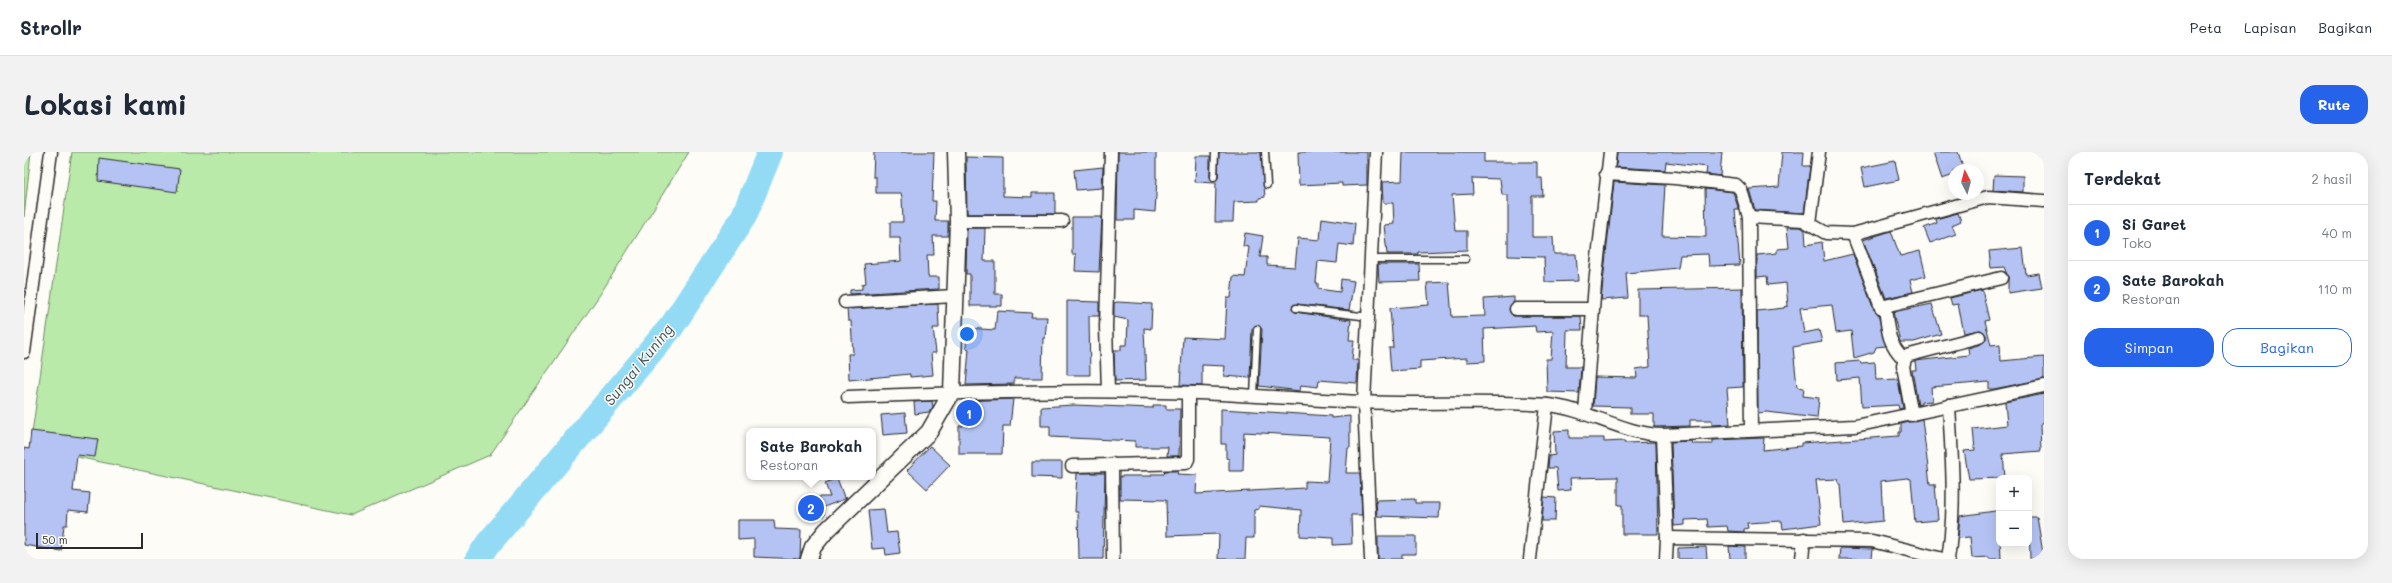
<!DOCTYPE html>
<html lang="id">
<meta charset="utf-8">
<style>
body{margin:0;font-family:Mali,sans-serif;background:#f2f2f3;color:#1f2937}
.controls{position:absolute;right:12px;bottom:12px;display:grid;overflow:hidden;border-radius:8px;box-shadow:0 4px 16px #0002}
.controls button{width:36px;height:36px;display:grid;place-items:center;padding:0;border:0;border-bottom:1px solid #e0e1e3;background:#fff;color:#1f2937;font:20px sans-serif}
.compass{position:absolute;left:1924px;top:12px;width:36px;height:36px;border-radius:50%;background:#fff;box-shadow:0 4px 16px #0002;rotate:354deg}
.scale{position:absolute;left:12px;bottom:10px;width:107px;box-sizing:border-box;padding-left:4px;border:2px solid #2b2b2b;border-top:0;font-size:11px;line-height:14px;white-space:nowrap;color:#2b2b2b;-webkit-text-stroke:3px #fdfcf7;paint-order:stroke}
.you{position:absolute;left:943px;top:182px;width:14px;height:14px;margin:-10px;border:3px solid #fff;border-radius:50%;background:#1a73e8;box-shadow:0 0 0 6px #1a73e833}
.badge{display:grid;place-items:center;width:26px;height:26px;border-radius:50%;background:#2563eb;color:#fff;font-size:13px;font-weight:700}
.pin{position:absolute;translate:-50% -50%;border:2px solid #fff;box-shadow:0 1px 4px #0006}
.popup{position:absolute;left:722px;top:276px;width:130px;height:52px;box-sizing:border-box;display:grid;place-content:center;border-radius:8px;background:#fff;filter:drop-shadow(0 1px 3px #0005);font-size:13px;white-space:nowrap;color:#747a83}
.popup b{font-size:15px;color:#1f2937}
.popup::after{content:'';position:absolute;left:50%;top:100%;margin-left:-8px;border:8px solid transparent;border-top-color:#fff}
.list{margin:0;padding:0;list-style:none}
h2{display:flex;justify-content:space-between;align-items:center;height:52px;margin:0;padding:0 16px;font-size:17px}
h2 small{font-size:13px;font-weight:400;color:#747a83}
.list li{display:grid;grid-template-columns:26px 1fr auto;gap:12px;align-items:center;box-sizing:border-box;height:56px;padding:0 16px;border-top:1px solid #e0e1e3}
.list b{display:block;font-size:15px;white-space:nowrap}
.list p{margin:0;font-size:13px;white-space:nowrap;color:#747a83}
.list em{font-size:13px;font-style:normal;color:#747a83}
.actions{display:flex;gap:8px;padding:12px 16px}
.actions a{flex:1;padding:9px 0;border:1px solid #2563eb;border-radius:16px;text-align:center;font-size:14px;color:#2563eb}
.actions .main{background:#2563eb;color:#fff}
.map{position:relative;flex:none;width:2020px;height:407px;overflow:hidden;border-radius:16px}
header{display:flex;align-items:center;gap:24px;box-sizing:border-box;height:56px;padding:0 20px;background:#fff;border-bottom:1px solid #e0e1e3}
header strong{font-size:19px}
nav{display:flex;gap:22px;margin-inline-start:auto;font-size:14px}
.intro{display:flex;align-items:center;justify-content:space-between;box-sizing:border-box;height:96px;padding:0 24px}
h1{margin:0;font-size:28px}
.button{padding:10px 18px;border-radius:16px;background:#2563eb;color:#fff;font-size:14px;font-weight:700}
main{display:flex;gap:24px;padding:0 24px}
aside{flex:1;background:#fff;border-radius:16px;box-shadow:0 4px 16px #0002}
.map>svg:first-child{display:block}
</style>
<header>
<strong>Strollr</strong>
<nav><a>Peta</a><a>Lapisan</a><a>Bagikan</a></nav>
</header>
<div class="intro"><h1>Lokasi kami</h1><a class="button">Rute</a></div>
<main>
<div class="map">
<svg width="2020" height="407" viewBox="0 0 2020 407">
<rect width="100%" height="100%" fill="#fdfcf7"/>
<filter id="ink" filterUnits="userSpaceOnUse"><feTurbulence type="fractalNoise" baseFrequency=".025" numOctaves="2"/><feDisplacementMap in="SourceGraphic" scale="8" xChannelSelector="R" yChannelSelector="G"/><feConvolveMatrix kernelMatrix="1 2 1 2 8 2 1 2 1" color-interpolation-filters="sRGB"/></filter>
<g filter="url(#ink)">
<g fill="#baeaaa" stroke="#728a6a">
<polygon points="0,0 7,0 0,65"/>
<polygon points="48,0 665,0 577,141 466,303 327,363 6,295"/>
</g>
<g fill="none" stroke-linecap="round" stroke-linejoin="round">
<polyline stroke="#93dbf5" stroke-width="26" points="454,407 464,392 648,174 720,64 746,0"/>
</g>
<g fill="#b4c3f3" stroke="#2b2b2b">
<polygon points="850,0 910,0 908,49 912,49 911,69 924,69 924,84 909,84 910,103 903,103 904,125 915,125 915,137 826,142 826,138 838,137 838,132 842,131 840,112 877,109 876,86 866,86 866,70 879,70 878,45 877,41 852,41 852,25 849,25"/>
<polygon points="1094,0 1132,0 1132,26 1133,26 1131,60 1110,58 1110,68 1093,68"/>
<polygon points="1195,0 1237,0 1241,45 1235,46 1235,49 1210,50 1209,70 1191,70 1192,31 1171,30 1172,4 1186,4 1186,25 1190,29 1194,25"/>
<polygon points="1274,0 1343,0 1343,33 1318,34 1318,31 1275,33"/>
<polygon points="1379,0 1460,0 1460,10 1513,10 1513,26 1518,26 1519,44 1508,44 1508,85 1529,85 1530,102 1552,102 1554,129 1521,130 1520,105 1484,104 1484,43 1478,43 1476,27 1448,26 1449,42 1428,43 1431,79 1443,79 1443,98 1394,100 1394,102 1363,102 1360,73 1370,72 1369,51 1359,51 1358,30 1378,29"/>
<polygon points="1593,0 1698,0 1696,24 1682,22 1683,15 1642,10 1641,18 1592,15"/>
<polygon points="1758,0 1780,0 1779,14 1786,14 1780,61 1731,58 1725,37 1755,35"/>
<polygon points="1909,0 1934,0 1940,18 1930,18 1930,23 1918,27"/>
<polygon points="942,5 979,6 979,44 1008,45 1008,41 1031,41 1031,62 943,62"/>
<polygon points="75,6 156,17 153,40 74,29"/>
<polygon points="1871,9 1875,28 1841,35 1837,16"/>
<polygon points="1079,15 1078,36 1052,38 1050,18"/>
<polygon points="1970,23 1999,24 1999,40 1969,38"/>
<polygon points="1590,30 1641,33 1638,84 1682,85 1681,37 1709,40 1715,58 1711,58 1716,113 1685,114 1684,102 1656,103 1654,116 1602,121 1604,146 1577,148"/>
<polygon points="1934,61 1937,69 1928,73 1932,82 1906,91 1900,76 1913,71 1912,67"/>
<polygon points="1048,65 1078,65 1075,120 1051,119 1052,102 1048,102"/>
<polygon points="1298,66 1331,71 1329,94 1315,92 1313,111 1294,109 1292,131 1294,131 1294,137 1316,140 1317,127 1330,129 1325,158 1273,152 1269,153 1268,157 1271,160 1327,168 1325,188 1330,188 1328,208 1334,208 1333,231 1295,228 1294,235 1277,233 1276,239 1235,234 1238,177 1233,173 1228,177 1226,226 1200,224 1201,214 1178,213 1178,234 1156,233 1159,185 1201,187 1203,146 1207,146 1209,124 1221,125 1225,95 1219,94 1221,81 1239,84 1236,105 1243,105 1243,113 1271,115 1274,86 1296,88"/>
<polygon points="1763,75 1777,75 1781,78 1782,93 1798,90 1800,109 1829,102 1850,158 1854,162 1862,194 1852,195 1850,200 1830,206 1827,179 1812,181 1808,153 1776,156 1780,181 1795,178 1798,190 1769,195 1773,235 1780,236 1779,244 1795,246 1793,266 1743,260 1734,261 1733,159 1760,156 1760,155 1764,154 1762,131 1744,133 1743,124 1733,125 1733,103 1753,101 1753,97 1765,96"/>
<polygon points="943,76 961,76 960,109 971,109 971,142 978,142 978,154 946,154 946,122 942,122"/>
<polygon points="1867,79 1876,104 1896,99 1902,124 1886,128 1889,140 1862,146 1839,88"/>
<polygon points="1999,96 2002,123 2015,121 2018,136 1984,141 1984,125 1980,115 1967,116 1965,99"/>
<polygon points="1354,112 1395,112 1396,129 1355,130"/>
<polygon points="1425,130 1428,165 1461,164 1460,147 1490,145 1490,150 1485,157 1489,164 1557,164 1558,178 1543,178 1542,215 1557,215 1555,241 1523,240 1522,207 1527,207 1529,179 1512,180 1511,174 1460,177 1461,209 1443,210 1443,206 1396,209 1396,217 1367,219 1365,196 1369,196 1366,156 1405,153 1403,131"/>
<polygon points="1718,136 1719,235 1703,236 1706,272 1688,273 1688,268 1666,268 1666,274 1630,275 1630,262 1606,262 1606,255 1569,254 1571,225 1613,226 1612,217 1626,215 1623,163 1614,163 1614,138"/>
<polygon points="1958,138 1965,168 1961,169 1967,193 1976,192 1977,209 2020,205 2020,227 1970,237 1965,237 1965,230 1907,235 1908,249 1897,250 1897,252 1894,253 1888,218 1892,218 1891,209 1945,203 1944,196 1957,192 1962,187 1962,183 1957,178 1940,181 1934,152 1928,153 1926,146"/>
<polygon points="1043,149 1075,150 1075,164 1065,164 1066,223 1043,223"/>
<polygon points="1093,150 1128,152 1127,177 1120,176 1122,228 1091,229 1090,198 1097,198 1097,193 1103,193 1104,168 1090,165 1090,151"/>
<polygon points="914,152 915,176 909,176 912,201 907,201 909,223 886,225 886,222 825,228 824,202 829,202 827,169 824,169 823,157"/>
<polygon points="1908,152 1917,182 1890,190 1876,190 1869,160"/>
<polygon points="973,159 1008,161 1007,165 1023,165 1021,186 1019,186 1018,226 990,226 990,232 942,233 945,197 942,196 943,176 971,178"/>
<polygon points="1836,209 1837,211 1851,210 1852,228 1874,227 1879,256 1875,257 1874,253 1838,255 1836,226 1813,228 1812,211"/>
<polygon points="2020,242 2020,270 2016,272 2017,299 1979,302 1981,326 1945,327 1940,299 1951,298 1949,277 1983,273 1981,250"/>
<polygon points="989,247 986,274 979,274 978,302 935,302 935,274 939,274 939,249"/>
<polygon points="908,249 909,255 905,260 891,262 890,250"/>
<polygon points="1050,253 1129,256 1129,253 1142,253 1142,257 1156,257 1155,304 1143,304 1144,295 1111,295 1111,289 1026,285 1026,274 1017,274 1017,255"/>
<polygon points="1197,257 1307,264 1307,266 1326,264 1326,296 1324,296 1322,321 1336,321 1338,363 1327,363 1328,392 1309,393 1309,386 1276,384 1277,358 1235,354 1235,357 1230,358 1230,386 1222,386 1221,407 1194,407 1195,382 1143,384 1142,348 1096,347 1096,324 1127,324 1127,322 1140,322 1141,319 1154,319 1153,322 1173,323 1172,342 1281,336 1281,329 1303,330 1306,285 1220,280 1219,319 1205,319 1205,307 1202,306 1202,292 1197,292"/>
<polygon points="881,261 883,281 859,283 857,263"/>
<polygon points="1898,267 1906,332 1911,332 1914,368 1891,370 1887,327 1883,326 1857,329 1859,369 1820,373 1817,332 1815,332 1814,327 1792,328 1797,372 1759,377 1758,369 1723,371 1724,376 1720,377 1720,380 1704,379 1703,374 1684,375 1683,367 1661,368 1661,373 1650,374 1647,290 1667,289 1668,292 1689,292 1689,288 1740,286 1739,298 1777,294 1777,291 1875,284 1875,280 1877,280 1877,272"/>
<polygon points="1545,278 1545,286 1580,286 1580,290 1600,289 1600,291 1632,290 1634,382 1598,382 1598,353 1594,353 1594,325 1546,326 1547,338 1534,339 1532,316 1524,316 1525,304 1531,303 1530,279"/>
<polygon points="7,279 74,287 71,305 53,303 49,339 66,341 64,360 44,358 43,373 40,373 37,399 0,393 0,296 5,297"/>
<polygon points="906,294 926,313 903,337 883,318"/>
<polygon points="1008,310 1038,310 1038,326 1008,325"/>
<polygon points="1053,321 1081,321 1079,407 1055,407 1054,360 1051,360"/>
<polygon points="813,326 820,345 823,346 800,355 800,364 778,364 779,345 806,345 801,331"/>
<polygon points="1520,345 1532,346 1531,369 1518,369"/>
<polygon points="1391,347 1391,351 1416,351 1415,366 1353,364 1352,348"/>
<polygon points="860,357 863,381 873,380 876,401 862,403 861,396 848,397 844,358"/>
<polygon points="1971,359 1975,361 1977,407 1965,407 1965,405 1948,406 1946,385 1934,386 1936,364"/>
<polygon points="2005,365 2013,365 2020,407 2006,407"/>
<polygon points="714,368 750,368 751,377 777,378 776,407 730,405 730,387 714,388"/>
<polygon points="1354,384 1392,384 1392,402 1378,402 1378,407 1354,407"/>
<polygon points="1705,394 1721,395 1721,407 1706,407"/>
<polygon points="1682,395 1683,407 1654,407 1654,396"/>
<polygon points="1816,396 1849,397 1848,407 1815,407"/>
</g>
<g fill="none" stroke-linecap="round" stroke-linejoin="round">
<defs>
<g id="service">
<polyline points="1241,0 1243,33"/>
<polyline points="1190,25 1191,0"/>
<polyline points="1348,107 1442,107"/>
<polyline points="1272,156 1345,165"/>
<polyline points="1230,244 1233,177"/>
</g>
<g id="minor">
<polyline points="1582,22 1651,26 1712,33 1717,38 1725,65"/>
<polyline points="934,69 1038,69"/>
<polyline points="1786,71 1795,0"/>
<polyline points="1829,82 1857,155 1977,126"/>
<polyline points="821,150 931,144"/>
<path d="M1861 155C1864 178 1863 190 1880 207"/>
<polyline points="1492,157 1569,157"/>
<polyline points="0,200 27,0"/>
<polyline points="1084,239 1082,175 1087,0"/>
<path d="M824 245C940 240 1057 237 1174 241 1229 243 1284 248 1338 250 1400 253 1462 248 1524 253 1564 257 1598 282 1639 283L1831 274 2020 234"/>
<polyline points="1561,260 1571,132 1586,0"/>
<polyline points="1888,263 1879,214 1882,204 1955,185"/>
<polyline points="1727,278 1725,65 1779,68 1802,81 1829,82 1964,45 2020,49"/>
<polyline points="1639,283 1643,386 1642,407"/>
<polyline points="1088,312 1089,407"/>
<polyline points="1048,314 1162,311 1164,307 1164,241"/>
<polyline points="1643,386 1848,389 1919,407"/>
<polyline points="1347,407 1340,250 1352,0"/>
<polyline points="1506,407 1523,253"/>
<polyline points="1778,407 1780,387"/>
<path d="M1924 407C1932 356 1928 306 1925 254"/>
</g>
<polyline id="tertiary" points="785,407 789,395 802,379 905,280 928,240 934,69 932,0"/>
</defs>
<use href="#service" stroke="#2b2b2b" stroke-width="9"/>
<use href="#minor" stroke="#2b2b2b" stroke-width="15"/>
<use href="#tertiary" stroke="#2b2b2b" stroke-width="19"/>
<use href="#service" stroke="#fdfcf7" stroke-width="6"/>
<use href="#minor" stroke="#fdfcf7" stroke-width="12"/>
<use href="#tertiary" stroke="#fdfcf7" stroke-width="16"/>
</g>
</g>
<g text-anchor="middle" stroke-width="3" stroke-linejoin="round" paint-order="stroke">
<g font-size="15" font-style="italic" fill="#45575e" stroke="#fdfcf7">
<text transform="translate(615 213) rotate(-51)" y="5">Sungai Kuning</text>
</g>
</g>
</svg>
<div class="controls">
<button>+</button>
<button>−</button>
</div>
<svg class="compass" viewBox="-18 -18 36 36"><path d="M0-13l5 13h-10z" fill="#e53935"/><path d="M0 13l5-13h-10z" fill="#747a83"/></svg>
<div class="scale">50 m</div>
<div class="you"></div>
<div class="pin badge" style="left:945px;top:261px">1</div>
<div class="pin badge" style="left:787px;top:356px">2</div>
<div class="popup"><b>Sate Barokah</b>Restoran</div>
</div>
<aside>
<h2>Terdekat<small>2 hasil</small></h2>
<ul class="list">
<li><span class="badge">1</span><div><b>Si Garet</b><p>Toko</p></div><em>40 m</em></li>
<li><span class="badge">2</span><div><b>Sate Barokah</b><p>Restoran</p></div><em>110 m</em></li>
</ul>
<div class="actions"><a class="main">Simpan</a><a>Bagikan</a></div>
</aside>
</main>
